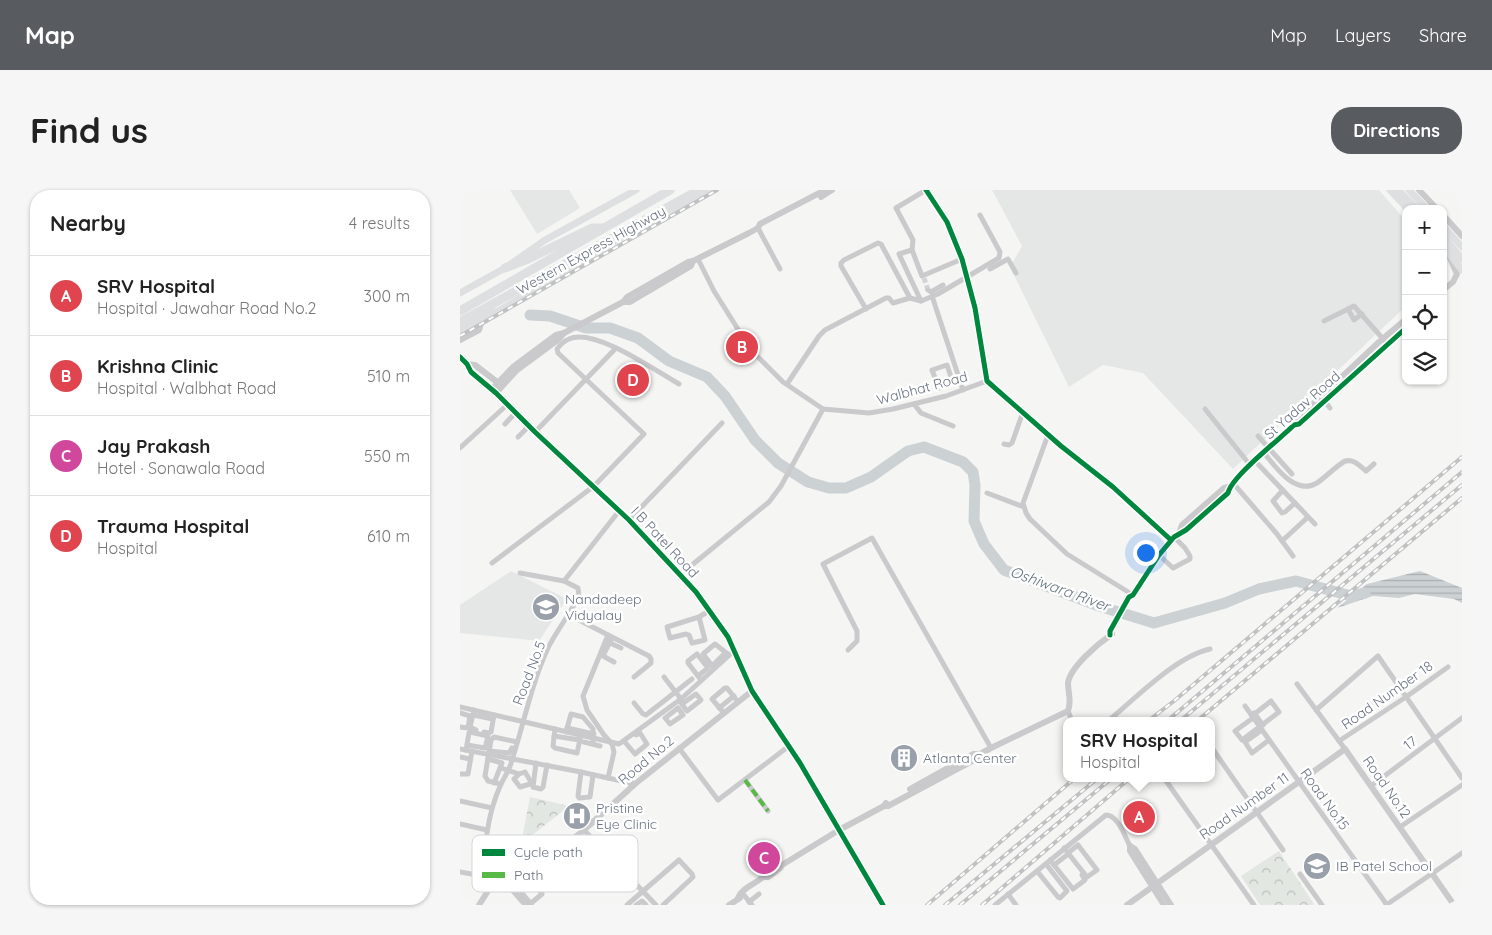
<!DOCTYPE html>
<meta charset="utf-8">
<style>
body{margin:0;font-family:Quicksand,sans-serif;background:#f6f6f6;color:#222}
.controls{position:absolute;right:15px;top:15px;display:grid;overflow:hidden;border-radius:10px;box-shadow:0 1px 4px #0004}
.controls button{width:45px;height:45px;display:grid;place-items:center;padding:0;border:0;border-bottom:1px solid #e0e0e0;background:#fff;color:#222;font:25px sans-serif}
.you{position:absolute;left:685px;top:362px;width:18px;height:18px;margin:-12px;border:4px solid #fff;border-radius:50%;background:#1a73e8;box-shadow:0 0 0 8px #1a73e833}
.badge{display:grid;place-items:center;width:32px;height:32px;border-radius:50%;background:#585b5f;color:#fff;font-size:16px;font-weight:700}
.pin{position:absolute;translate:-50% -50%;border:2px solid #fff;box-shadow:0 1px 5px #0006}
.popup{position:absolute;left:603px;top:527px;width:152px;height:65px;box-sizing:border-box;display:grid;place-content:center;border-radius:10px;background:#fff;filter:drop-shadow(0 1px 4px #0005);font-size:16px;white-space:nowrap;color:#767676}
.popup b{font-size:19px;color:#222}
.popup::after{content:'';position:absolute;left:50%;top:100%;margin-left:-10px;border:10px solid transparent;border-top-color:#fff}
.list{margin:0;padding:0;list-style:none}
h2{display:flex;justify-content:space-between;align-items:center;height:65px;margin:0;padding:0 20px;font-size:21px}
h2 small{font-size:16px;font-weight:400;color:#767676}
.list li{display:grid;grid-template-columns:32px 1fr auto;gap:15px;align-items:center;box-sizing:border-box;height:80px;padding:0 20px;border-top:1px solid #e0e0e0}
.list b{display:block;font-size:19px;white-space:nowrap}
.list p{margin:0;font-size:16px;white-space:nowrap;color:#767676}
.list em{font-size:16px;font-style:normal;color:#767676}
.icon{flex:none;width:28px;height:28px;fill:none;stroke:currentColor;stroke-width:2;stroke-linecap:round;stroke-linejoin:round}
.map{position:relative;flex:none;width:1002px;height:715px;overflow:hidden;border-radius:20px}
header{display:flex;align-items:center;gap:30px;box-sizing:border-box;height:70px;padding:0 25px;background:#585b5f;color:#fff}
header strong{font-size:24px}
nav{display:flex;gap:28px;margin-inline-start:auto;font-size:18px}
.intro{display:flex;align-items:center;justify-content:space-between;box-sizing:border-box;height:120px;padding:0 30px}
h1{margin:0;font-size:35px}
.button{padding:12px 22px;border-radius:20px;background:#585b5f;color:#fff;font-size:18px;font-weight:700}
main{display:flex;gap:30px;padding:0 30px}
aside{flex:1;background:#fff;border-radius:20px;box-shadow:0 1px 4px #0004}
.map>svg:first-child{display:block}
</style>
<header>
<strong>Map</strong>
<nav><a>Map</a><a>Layers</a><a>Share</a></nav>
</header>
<div class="intro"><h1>Find us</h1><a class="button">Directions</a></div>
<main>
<aside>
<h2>Nearby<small>4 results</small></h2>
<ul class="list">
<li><span class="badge" style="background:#e0444e">A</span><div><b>SRV Hospital</b><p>Hospital · Jawahar Road No.2</p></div><em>300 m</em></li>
<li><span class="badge" style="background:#e0444e">B</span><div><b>Krishna Clinic</b><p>Hospital · Walbhat Road</p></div><em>510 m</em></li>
<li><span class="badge" style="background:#d1479c">C</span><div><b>Jay Prakash</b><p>Hotel · Sonawala Road</p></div><em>550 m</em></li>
<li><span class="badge" style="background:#e0444e">D</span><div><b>Trauma Hospital</b><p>Hospital</p></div><em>610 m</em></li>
</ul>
</aside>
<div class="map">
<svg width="1002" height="715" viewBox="0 0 1002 715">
<defs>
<pattern id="park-crowns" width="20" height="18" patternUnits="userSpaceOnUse" patternTransform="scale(1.25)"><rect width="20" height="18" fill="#e3e7e2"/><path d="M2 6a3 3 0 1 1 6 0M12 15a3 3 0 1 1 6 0" fill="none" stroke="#bcc0bd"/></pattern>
<pattern id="water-rules" width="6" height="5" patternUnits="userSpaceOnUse" patternTransform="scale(1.25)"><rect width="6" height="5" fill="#ccd1d4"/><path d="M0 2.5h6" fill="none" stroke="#a9aeb1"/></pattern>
</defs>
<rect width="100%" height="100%" fill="#f5f5f4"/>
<g fill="#e5e7e7">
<polygon points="50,0 109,0 120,18 77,44"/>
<polygon points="532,0 919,0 946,31 946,116 773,279 683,183 643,175 609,197 550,77 562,56"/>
<polygon points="51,381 107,409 79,451 0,443 0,415"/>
</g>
<g fill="url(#park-crowns)">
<polygon points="70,607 109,616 61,654"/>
<polygon points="819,661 854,714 853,715 800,715 781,686"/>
</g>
<polygon fill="url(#water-rules)" points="960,381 1002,398 1002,413 994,409 955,404 939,408 913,406 877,418 907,394"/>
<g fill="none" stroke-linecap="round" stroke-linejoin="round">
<polyline stroke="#ccd1d4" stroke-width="11" points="70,125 90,126 126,138 150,138 178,148 209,171 247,187 265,206 295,250 318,273 348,292 369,298 386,298 411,287 448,261 464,257 503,272 513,282 515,295 514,331 524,354 544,380 639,416 694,433 765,413 799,399 836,391 891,406 905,403"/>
<polyline stroke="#d2d4d7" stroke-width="5" stroke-dasharray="5 2.5" stroke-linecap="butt" points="464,88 468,100"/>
<g stroke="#cacacc" stroke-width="5">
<polyline points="466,0 487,32 502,69 515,118 527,191 601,256 653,297 711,350"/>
<polyline points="298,38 320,79"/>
<polyline points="452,60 453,50 436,18 466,0"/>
<polyline points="238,69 254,101 291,160 323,192 363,219 409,223 433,219 486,206 527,191"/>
<polyline points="530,79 548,69 556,83"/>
<polyline points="468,100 471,102 483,95"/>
<polyline points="472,106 503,200"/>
<polyline points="461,111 439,64 452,60 462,86 502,69"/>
<polyline points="406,119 381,76 381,73 384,70 418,53 421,54 450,108 461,111 478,104 539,68 540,62 520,25"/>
<polyline points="888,119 894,130 902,124"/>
<polyline points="864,131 894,116 924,150"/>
<polygon points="487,175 493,193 479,198 472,180"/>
<polyline points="327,194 359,146 365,140 426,108 429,108 433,113 450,108"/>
<polyline points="863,209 870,218"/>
<polyline points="454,214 461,223 493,236"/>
<polyline points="745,219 790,275"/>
<polyline points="45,234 56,222"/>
<polyline points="75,242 156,158"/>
<polyline points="588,245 563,313 566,323 570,329 607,364 673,405"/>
<polyline points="798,246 832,284"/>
<polyline points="58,247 69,236"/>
<polyline points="544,254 549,255 552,253 563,222"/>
<polyline points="0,258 48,214"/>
<path d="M804 263C816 277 835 306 857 293 867 286 875 277 885 271 894 269 899 275 906 281L914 274"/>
<polyline points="795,271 855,334"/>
<polyline points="773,293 817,344 833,366"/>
<polyline points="823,300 813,311 822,323 825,322 835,313"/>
<polyline points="527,303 564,317"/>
<polyline points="169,330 262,233"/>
<polyline points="822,351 848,327"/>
<polyline points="699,365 713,378 730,369 730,366 725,358 714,347"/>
<path d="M32 373 134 296 184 244 98 163 97 159C100 155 104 151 109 149 134 137 196 181 219 194"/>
<polyline points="60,383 104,391 159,321"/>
<polyline points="221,384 309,312 321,296 363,219"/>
<polyline points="239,427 245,450 232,453 229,445 226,444 210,448 207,437 239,427 249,421"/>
<polyline points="117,429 189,466 191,469 191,473 174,487"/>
<polyline points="148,445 123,506 127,520 144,545 152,554 154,562 148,588"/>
<polyline points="152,448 143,466 154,472"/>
<polyline points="150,453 161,458"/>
<polyline points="388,460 397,451 397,441 363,374 412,348 531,558"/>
<polyline points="252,476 265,463"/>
<polyline points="254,478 243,464 255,454 269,465"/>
<polyline points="238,486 248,478 237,464 228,471 228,473 241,490"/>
<polyline points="204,487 221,509"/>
<polyline points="837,494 885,559"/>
<polyline points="219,510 226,520 227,521 241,510 236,504 222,514"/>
<polyline points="174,513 183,524 186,525 232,489"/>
<polyline points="785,516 927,715"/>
<polyline points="0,517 159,554 221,509 275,460"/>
<polygon points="218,518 223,525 210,534 205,528"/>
<polyline points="259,518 274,506"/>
<polyline points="14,520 10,537 16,540"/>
<polyline points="856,520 918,466 1002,588"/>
<polyline points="608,521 612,531"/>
<polyline points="0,523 10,526 8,538 0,537"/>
<polyline points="264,523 252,509 265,498 267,498 278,512"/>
<polyline points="794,523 803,535"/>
<polyline points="13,525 33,529"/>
<polyline points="792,526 811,511 819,522 782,550 775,541 793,528"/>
<path d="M648 531C676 508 715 467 750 459"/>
<polyline points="107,538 134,544"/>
<polyline points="95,539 93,556 95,558 117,563 121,545"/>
<polyline points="802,540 785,552 792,563 809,550"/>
<polyline points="24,542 28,543 31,542 34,525"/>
<polyline points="106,542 111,524 123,527 133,539 133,554"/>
<polyline points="94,546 120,550"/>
<polyline points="164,551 175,564 187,554 180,543 176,545"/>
<polyline points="879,551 946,507 988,477"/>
<polyline points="124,552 140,556"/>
<polyline points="219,558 258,610 329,556"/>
<polyline points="752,558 823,660"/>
<polyline points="0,559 121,582 175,594"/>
<polyline points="6,560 9,543 10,542 28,546 25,558 7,555"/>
<polyline points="29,561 49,563 52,558"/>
<polyline points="0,567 10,569"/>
<polyline points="28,569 42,573 34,593"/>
<polyline points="76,573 73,597 81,599 83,597 87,575"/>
<polyline points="41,578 59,584 65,582 71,592 70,594 60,597 54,589 59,584"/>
<polyline points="121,582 118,606 119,608 130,607 133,585"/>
<polyline points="0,584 8,584 12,561"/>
<polyline points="704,588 794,715"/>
<polyline points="285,590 308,621"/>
<polyline points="41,594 28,591 25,586 31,550 34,547 57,552"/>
<polyline points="911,596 1002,528"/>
<polyline points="0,611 32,618"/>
<polyline points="0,634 27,640"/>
<polyline points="940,637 1002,595"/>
<polyline points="124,640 196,715"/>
<polyline points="379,640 423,715"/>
<polygon points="60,654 73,670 66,676 53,660"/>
<polyline points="604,658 627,687 637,680 618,655 608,663"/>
<polyline points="590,670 613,699 625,690 622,685"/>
<polyline points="594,675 607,665"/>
<polyline points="577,681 598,707 600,708 607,701 586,674"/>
<polyline points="0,682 29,687"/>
<polyline points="68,684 82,704 69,715"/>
<polyline points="840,684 862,715"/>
<path d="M33 693C17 670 30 618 41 594 45 586 50 579 52 570 64 533 71 495 88 458 97 440 110 424 119 406L118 398 104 391"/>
<polyline points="62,703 71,714"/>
<polyline points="548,704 556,715"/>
<polyline points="284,705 292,715"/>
<polyline points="289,712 299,704"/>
<polyline points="167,715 219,670 232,684 233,687 203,715"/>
<polyline points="176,715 182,711 186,715"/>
<path d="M535 715 646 625C658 625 665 647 670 656"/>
<polyline points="926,715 1002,663"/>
</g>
<g stroke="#cacacc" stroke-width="6">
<polyline points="959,0 977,19"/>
<polyline points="361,7 372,0"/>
<polyline points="983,25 1002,46"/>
<polyline points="983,100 993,92 997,84 990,68"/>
<polyline points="163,112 167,107 228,72 233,71 289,43 298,38 300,34 365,0"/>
<polyline points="0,150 19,140 23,127"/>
<polyline points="0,167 7,174 11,182 36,203 75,242 169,330 236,402 268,447 292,501 340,573 379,640"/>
<polyline points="7,174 15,175 41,195"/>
<polyline points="32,199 53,177 96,145 104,143 163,112 170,112 231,76 233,71"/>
<polyline points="36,203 57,180 99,149 104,143"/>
<polyline points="834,235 836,230 919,152 946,129"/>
<polyline points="719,343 722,335 764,298 770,296"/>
<path d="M650 445V441L669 407 673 405 699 365 714 347 726 340 768 303C772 286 820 249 834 235L839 234 946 138"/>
<polyline points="450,599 513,564 520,564"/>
<path d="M424 616H428L516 569 520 564 531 558 608 521C612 512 608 503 608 493 610 477 639 453 652 444"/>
<polyline points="670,656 675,659 711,715"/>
<polyline points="670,656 670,661 704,715"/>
<polyline points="304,687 308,687 320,678 322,675 379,640 424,616 426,613"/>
<polyline points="51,698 124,640 175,594 292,501"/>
<polyline points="51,698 66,715"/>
<path d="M278 708C282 697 297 694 305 685"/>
<polyline points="19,715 33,693 51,698"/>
<polyline points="269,715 280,708"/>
<polyline points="667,715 885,559 994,715"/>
</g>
<g stroke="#dedfe0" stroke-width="7">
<polyline points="930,0 948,19"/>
<polyline points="938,0 957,19"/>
<polyline points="949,0 967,19"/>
<polyline points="983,36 1002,57"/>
<polyline points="983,46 1002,69"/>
<polyline points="983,56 1002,80"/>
<polyline points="0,103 45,78 85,50 176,0"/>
<polyline points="0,141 23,127 30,126 152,53 250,0"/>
</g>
<g stroke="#dedfe0" stroke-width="9">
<polyline points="45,78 68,69 132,38 143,38"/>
<polyline points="0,121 210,0"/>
<polyline points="23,127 32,115"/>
<polyline points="0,132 239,0"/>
</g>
<defs>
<g id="rail">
<polyline points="0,146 257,0"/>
<polyline points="688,531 714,511 1002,267"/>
<polyline points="707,531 1002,282"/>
<polyline points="720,531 1002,295"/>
<polyline points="737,531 1002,308"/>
<polyline points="467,715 615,588"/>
<polyline points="485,715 638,588"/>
<polyline points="500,715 652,588"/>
<polyline points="522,715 670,588"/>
</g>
</defs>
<use href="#rail" stroke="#c0c1c2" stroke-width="4"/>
<use href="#rail" stroke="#fff" stroke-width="2" stroke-dasharray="5.5" stroke-linecap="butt"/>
<polyline stroke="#58b947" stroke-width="4" stroke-dasharray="8 4" stroke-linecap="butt" points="285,590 308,621"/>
<defs>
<g id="cycleway">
<polyline points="466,0 487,32 502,69 515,118 527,191 601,256 653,297 711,350"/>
<polyline points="0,167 7,174 11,182 36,203 75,242 169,330 236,402 268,447 292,501 340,573 423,715"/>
<path d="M650 445V441L669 407 673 405 699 365 714 347 726 340 768 303C772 286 820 249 834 235L839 234 946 138"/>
</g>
</defs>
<use href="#cycleway" stroke="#fff" stroke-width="8"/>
<use href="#cycleway" stroke="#00873e" stroke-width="5"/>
</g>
<defs>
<symbol id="school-disc" viewBox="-11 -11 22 22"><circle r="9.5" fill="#99a0a9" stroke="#fff"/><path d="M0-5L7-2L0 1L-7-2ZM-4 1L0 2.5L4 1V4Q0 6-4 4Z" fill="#fff"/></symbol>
<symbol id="building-disc" viewBox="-11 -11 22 22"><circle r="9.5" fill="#99a0a9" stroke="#fff"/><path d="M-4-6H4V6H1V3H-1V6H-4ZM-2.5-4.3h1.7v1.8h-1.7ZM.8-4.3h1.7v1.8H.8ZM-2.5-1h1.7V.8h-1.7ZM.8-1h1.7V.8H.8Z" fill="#fff"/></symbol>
<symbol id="hospital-disc" viewBox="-11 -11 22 22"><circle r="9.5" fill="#99a0a9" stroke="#fff"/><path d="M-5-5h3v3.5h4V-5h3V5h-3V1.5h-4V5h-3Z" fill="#fff"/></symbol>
</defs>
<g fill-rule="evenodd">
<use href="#school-disc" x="70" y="401" width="32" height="32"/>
<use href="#building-disc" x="428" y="552" width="32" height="32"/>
<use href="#hospital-disc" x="101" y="610" width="32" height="32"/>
<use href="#school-disc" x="841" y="660" width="32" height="32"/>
</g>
<g text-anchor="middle" stroke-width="5" stroke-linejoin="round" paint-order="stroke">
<g font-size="14" fill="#687281" stroke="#fff">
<text transform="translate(131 60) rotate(-29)" y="5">Western Express Highway</text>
<text transform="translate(462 198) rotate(-15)" y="5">Walbhat Road</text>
<text transform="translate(842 215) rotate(-41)" y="5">St Yadav Road</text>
<text transform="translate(205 352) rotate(47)" y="5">I B Patel Road</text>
<text transform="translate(69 483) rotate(-69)" y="5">Road No.5</text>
<text transform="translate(927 505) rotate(-35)" y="5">Road Number 18</text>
<text transform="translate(950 553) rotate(-37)" y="5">17</text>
<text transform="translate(186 570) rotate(-40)" y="5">Road No.2</text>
<text transform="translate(927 597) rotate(55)" y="5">Road No.12</text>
<text transform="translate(865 609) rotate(54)" y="5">Road No.15</text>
<text transform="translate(784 616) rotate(-35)" y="5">Road Number 11</text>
</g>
<g font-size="14" fill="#687281" stroke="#fff" text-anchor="start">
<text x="105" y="414">Nandadeep<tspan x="105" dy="16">Vidyalay</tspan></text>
<text x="463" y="573">Atlanta Center</text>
<text x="136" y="623">Pristine<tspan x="136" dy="16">Eye Clinic</tspan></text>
<text x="876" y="681">IB Patel School</text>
</g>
<g font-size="15" font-style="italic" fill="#64737e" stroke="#fff">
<text transform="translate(600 399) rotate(20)" y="5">Oshiwara River</text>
</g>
</g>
<rect x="12" y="645" width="166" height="57" rx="8" fill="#fff" stroke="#d2d5d9" stroke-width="1"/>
<rect x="22" y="659" width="23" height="7" fill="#00873e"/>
<rect x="22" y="682" width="23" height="6" fill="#58b947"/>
<g font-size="14" fill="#687281">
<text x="54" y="667">Cycle path</text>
<text x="54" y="690">Path</text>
</g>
</svg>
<div class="controls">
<button>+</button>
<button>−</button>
<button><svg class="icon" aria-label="locate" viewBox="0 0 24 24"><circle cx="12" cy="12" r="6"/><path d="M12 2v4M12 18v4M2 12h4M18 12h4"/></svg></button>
<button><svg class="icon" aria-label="layers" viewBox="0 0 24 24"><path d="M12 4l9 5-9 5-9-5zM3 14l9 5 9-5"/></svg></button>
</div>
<div class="you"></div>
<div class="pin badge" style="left:679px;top:627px;background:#e0444e">A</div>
<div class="popup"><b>SRV Hospital</b>Hospital</div>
<div class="pin badge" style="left:282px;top:157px;background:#e0444e">B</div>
<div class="pin badge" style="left:304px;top:668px;background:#d1479c">C</div>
<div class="pin badge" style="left:173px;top:190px;background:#e0444e">D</div>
</div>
</main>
